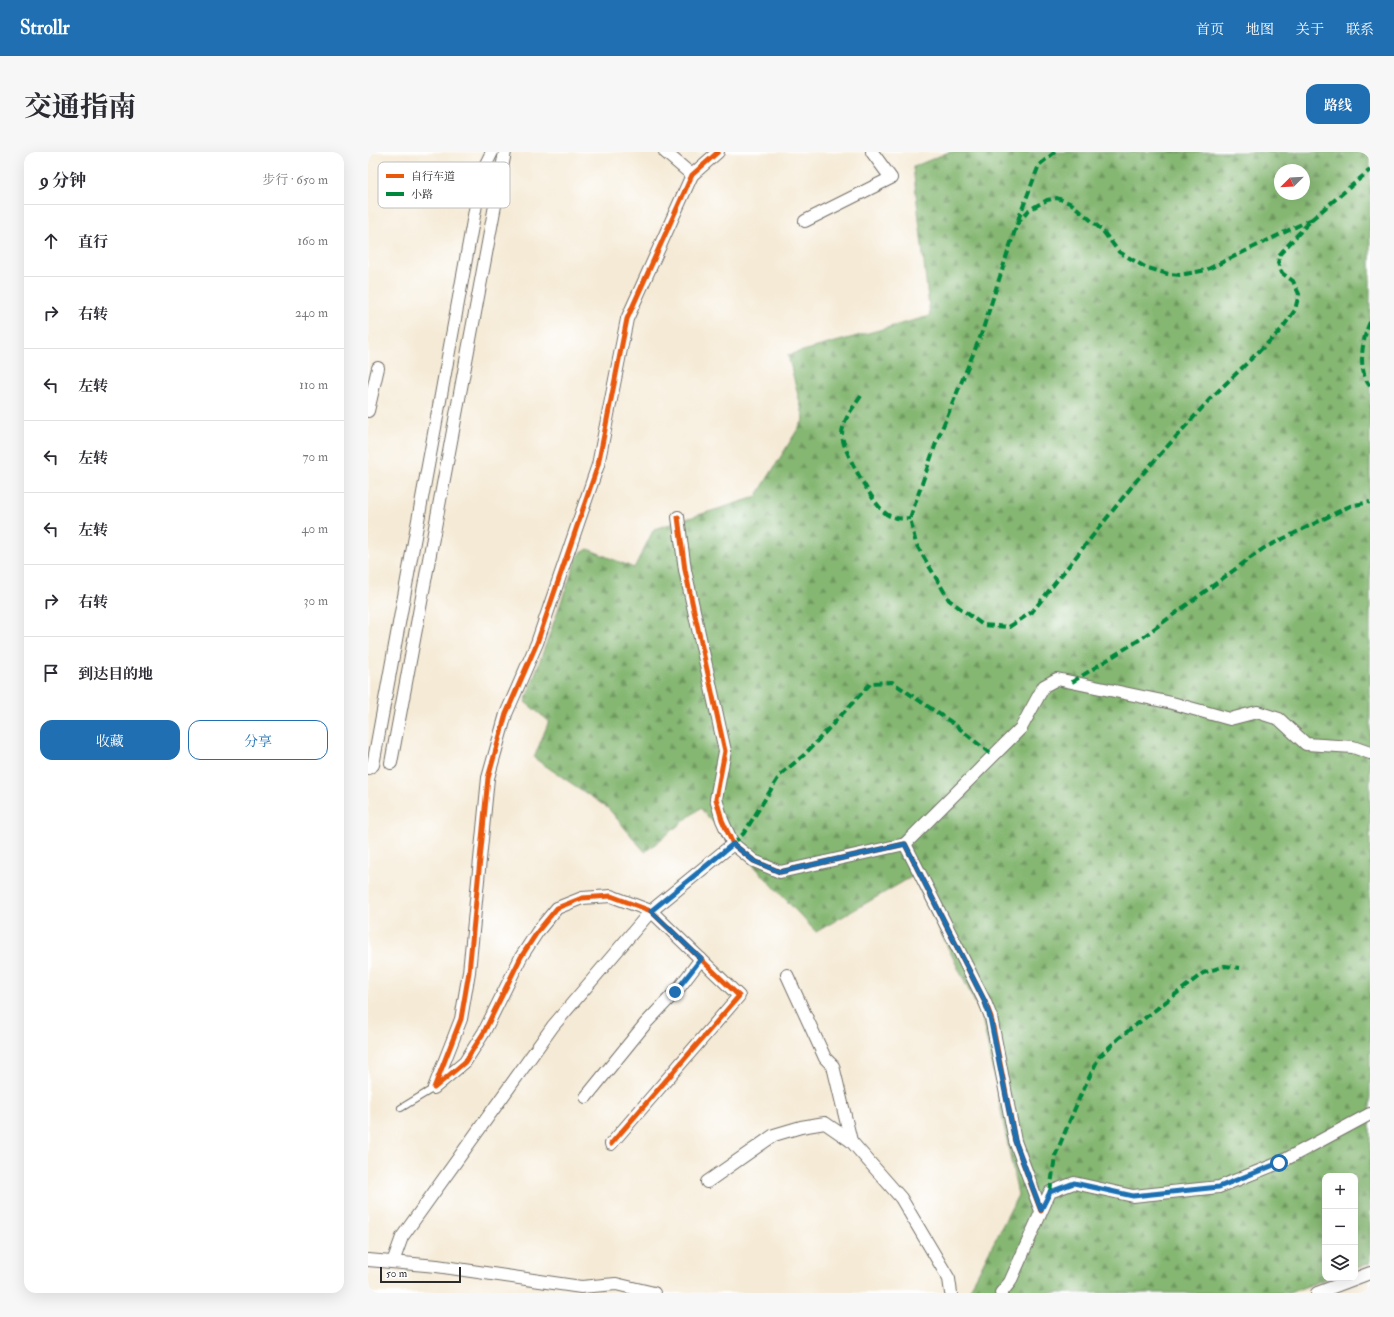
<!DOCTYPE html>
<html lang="zh">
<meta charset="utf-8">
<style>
body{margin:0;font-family:"IM FELL Double Pica","Noto Serif SC",serif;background:#f7f7f7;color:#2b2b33}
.controls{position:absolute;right:12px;bottom:12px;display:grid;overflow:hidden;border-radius:8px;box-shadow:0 4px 16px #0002}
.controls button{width:36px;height:36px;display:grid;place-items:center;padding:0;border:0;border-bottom:1px solid #e1e1e2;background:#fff;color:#2b2b33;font:20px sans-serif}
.compass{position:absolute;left:906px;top:12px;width:36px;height:36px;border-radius:50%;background:#fff;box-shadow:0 4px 16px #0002;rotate:246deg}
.scale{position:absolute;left:12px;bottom:10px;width:81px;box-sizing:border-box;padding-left:4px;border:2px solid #2b2b2b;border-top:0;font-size:11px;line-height:14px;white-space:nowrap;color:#2b2b2b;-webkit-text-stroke:3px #fff;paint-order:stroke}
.stop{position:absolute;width:12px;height:12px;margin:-9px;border:3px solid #1f6fb2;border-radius:50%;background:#fff}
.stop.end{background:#1f6fb2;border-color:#fff;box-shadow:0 1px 4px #0008}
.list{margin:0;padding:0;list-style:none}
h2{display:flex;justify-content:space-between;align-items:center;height:52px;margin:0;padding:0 16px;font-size:17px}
h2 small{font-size:13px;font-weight:400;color:#7c7c81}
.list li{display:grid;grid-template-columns:26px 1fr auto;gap:12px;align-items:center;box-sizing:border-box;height:72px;padding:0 16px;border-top:1px solid #e1e1e2}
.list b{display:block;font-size:15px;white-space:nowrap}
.list em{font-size:13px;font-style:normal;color:#7c7c81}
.actions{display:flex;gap:8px;padding:12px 16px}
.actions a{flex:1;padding:9px 0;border:1px solid #1f6fb2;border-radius:12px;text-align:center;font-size:14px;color:#1f6fb2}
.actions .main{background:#1f6fb2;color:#fff}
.icon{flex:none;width:22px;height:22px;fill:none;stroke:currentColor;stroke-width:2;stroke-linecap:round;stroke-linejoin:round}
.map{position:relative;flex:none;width:1002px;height:1141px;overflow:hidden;border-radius:12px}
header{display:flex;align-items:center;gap:24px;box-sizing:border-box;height:56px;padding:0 20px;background:#1f6fb2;color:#fff}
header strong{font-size:19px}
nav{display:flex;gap:22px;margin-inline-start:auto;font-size:14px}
.intro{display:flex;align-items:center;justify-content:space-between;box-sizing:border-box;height:96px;padding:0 24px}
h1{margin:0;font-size:28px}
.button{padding:10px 18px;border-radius:12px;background:#1f6fb2;color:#fff;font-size:14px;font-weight:700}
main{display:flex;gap:24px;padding:0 24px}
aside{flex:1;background:#fff;border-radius:12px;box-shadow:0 4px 16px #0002}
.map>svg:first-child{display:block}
</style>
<header>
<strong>Strollr</strong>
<nav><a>首页</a><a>地图</a><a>关于</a><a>联系</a></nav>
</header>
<div class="intro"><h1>交通指南</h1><a class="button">路线</a></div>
<main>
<aside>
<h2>9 分钟<small>步行 · 650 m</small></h2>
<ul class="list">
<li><svg class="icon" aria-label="ahead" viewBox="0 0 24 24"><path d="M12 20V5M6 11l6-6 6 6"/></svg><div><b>直行</b></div><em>160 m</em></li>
<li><svg class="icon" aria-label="right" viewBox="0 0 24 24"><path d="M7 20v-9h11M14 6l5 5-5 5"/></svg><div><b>右转</b></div><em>240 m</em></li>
<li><svg class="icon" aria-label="left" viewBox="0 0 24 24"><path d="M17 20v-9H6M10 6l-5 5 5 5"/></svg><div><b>左转</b></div><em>110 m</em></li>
<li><svg class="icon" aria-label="left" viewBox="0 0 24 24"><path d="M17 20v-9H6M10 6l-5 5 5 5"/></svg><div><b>左转</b></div><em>70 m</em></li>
<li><svg class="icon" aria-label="left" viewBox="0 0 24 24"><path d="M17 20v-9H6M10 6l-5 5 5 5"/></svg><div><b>左转</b></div><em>40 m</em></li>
<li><svg class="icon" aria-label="right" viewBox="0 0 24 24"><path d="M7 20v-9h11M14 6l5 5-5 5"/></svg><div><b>右转</b></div><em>30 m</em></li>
<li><svg class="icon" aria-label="arrive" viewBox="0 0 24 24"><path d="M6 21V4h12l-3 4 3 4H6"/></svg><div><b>到达目的地</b></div></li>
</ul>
<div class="actions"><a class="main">收藏</a><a>分享</a></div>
</aside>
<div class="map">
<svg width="1002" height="1141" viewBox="0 0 1002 1141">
<defs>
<pattern id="forest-firs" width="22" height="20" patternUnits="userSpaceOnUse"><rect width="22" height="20" fill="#85b772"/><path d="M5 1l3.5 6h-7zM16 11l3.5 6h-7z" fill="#6d955e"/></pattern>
</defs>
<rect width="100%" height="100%" fill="#fff"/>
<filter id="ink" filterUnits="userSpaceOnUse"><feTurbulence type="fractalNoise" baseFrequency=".025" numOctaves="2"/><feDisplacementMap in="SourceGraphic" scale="8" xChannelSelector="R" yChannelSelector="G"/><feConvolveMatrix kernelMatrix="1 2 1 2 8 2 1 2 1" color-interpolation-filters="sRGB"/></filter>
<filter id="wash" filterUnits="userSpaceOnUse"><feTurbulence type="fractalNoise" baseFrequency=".012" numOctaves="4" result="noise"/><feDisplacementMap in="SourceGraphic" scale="16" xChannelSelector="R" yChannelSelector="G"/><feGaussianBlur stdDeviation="0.9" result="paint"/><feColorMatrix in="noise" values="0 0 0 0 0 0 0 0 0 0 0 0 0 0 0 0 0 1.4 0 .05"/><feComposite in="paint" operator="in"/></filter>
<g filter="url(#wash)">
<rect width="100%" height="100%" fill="#f5ead5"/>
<path fill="url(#forest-firs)" stroke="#58714e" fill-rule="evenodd" d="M581 0H1002V1111L987 1117V1024H957V1126H961L921 1141H600L650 1043 614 865 545 724 448 780 332 656 277 700 240 656 166 606 181 569 157 550 210 403 220 397 266 416 286 377 388 345 436 267 420 203 562 164 545 15ZM912 18H936V42H912Z"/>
</g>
<g filter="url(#ink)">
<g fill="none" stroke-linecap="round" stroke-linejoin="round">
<defs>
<polyline id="service" points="33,956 66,936"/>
<g id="minor">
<polyline points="297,0 324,23"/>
<polyline points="437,69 523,26 504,0"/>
<polyline points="0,259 10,216"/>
<polyline points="310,365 317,418 357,599 348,647 354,668 365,692 386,709 412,720 537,692 617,850 623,865 647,989 673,1059"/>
<polyline points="23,611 137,0"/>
<polyline points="0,616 5,613 114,20 124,0"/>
<polyline points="537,692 653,576 676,534 689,527 804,551 862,567 889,560 911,567 938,592 985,595 1002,601"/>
<polyline points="419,823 457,906 465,914 483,989"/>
<polyline points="218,945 278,871 311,836 333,807"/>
<polyline points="243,992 371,844 283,759 243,744 214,746 189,756 170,779 153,805 116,880 97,910 66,936 93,867 101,820 120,626 138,562 169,491 230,313 259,167 324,23 350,0"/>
<polyline points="339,1030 406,983 433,975 457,971 483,989 533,1046 581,1127 583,1141"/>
<polyline points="0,1108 69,1114 213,1135 248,1132 286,1141"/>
<polyline points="25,1110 34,1085 185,874 283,759 365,692"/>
<polyline points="633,1141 642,1130 682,1040 706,1031 765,1044 851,1035 911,1011 1002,962"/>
<polyline points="949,1141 1002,1121"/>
</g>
</defs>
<use href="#service" stroke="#726e66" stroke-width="8"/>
<use href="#minor" stroke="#726e66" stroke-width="14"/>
<use href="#service" stroke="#fff" stroke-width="6"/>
<use href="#minor" stroke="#fff" stroke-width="12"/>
<g stroke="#00873e" stroke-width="4" stroke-dasharray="8 4" stroke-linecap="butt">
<polyline points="944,67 838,118 812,123 800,122 777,115 751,100 734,78 704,52 689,46 679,48 661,58 649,72 613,183 568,291 542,366 548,392 581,448 615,473 641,475 664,460 769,328 843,246 913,178 927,158 931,142 925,129 914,121 910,111 912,102 944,67 1002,18"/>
<polyline points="650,68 671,13 687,0"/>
<path d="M1002 170C994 187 989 218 1002 234"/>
<path d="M493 244C485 256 475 267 474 282 473 296 505 351 516 360 523 367 533 367 542 366"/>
<polyline points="704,530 771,488 896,396 982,354 1002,350"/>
<polyline points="365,692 376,681 412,623 436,603 503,531 524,530 586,572 625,604"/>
<polyline points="682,1040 687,1004 713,942 731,905 751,886 835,821 857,814 872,816"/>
</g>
<defs>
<g id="cycleway">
<polyline points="310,365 317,418 357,599 348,647 354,668 365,692 386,709 412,720 537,692 617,850 623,865 647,989 673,1059"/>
<polyline points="243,992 371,844 283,759 243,744 214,746 189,756 170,779 153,805 116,880 97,910 66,936 93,867 101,820 120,626 138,562 169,491 230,313 259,167 324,23 350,0"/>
</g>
</defs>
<use href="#cycleway" stroke="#fff" stroke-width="8"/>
<use href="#cycleway" stroke="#e8590c" stroke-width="5"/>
</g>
</g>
<g fill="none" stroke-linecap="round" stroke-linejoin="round" filter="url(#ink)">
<polyline stroke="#1f6fb2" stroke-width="5" points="307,840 333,807 283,759 365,692 386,709 412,720 537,692 617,850 622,865 647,989 673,1058 682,1040 706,1031 765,1044 851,1035 911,1011"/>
</g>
<rect x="10" y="10" width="132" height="46" rx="6" fill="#fff" stroke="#bfbfbf" stroke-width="1"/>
<rect x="18" y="22" width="18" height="4" fill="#e8590c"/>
<rect x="18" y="40" width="18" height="4" fill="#00873e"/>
<g font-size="11" fill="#2b2b2b">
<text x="43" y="28">自行车道</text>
<text x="43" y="46">小路</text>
</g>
</svg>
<div class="controls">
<button>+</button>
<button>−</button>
<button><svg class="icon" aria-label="layers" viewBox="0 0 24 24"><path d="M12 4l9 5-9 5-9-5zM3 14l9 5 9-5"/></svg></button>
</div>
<svg class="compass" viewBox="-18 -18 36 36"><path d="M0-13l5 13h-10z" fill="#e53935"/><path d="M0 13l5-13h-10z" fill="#7c7c81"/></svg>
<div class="scale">50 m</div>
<div class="stop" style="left:911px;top:1011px"></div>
<div class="stop end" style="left:307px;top:840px"></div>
</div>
</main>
